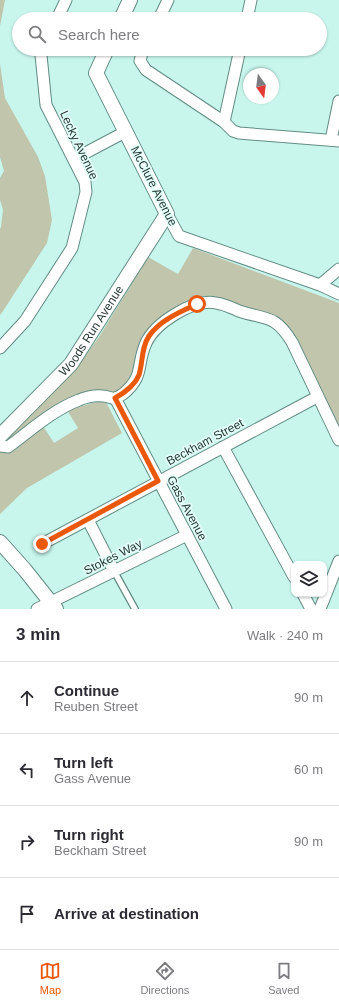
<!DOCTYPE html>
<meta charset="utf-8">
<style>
body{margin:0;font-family:Helvetica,sans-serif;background:#f7f7f7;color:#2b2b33}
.controls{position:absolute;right:12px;bottom:12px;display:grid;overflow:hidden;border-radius:8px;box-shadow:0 1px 3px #0004}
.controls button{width:36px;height:36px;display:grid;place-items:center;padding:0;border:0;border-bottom:1px solid #e1e1e2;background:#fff;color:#2b2b33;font:20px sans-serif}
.compass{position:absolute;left:243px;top:68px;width:36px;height:36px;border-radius:50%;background:#fff;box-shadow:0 1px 3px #0004;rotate:166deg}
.stop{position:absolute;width:12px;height:12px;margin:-9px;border:3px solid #ea580c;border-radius:50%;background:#fff}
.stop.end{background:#ea580c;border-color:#fff;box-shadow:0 1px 4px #0008}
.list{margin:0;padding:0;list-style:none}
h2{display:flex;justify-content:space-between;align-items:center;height:52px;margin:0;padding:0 16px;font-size:17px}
h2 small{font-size:13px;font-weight:400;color:#7c7c81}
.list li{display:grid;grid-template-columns:26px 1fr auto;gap:12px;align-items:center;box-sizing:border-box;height:72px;padding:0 16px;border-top:1px solid #e1e1e2}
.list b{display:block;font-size:15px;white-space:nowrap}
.list p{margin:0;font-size:13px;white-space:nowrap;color:#7c7c81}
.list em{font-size:13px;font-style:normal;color:#7c7c81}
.icon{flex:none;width:22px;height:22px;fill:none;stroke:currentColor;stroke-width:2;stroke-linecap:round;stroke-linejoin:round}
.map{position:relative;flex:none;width:339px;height:609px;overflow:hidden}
.search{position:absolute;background:#fff;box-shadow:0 1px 3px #0004;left:12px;right:12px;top:12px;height:44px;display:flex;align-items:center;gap:10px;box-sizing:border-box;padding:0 14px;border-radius:22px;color:#7c7c81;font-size:15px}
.sheet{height:340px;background:#fff}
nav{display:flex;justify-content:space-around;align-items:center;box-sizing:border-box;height:56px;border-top:1px solid #e1e1e2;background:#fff;font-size:11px;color:#7c7c81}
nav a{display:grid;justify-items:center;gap:2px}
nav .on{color:#ea580c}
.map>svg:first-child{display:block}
</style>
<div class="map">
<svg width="339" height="609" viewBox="0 0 339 609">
<rect width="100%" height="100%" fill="#c8f6ed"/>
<g fill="#c0c5ac">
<polygon points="0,0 5,0 0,26 0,64 5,98 38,157 45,176 52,220 47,243 3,311 0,315 0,229 1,227 3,210 0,200 0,178 4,171 0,157"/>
<polygon points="193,248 339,303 339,433 290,332 251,311 211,296 201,296 171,310 155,323 139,347 132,374 122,389 117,393 107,392 88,393 9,441 3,439 75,370 99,337 148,257 178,274"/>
<polygon points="100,401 107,404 122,433 27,488 0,514 0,450 12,452 43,426 54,443 78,428 67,410"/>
</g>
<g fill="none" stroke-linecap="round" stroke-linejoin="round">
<defs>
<polyline id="service" points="114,571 135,609"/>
<g id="minor">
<polyline points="57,19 66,0"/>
<polyline points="159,19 168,0"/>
<polyline points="247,19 251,0"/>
<polyline points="143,49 140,61 146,70 224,122 233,131 239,133 339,141"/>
<polyline points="224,122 240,49"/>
<polyline points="331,140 339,101"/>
<polyline points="74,159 125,132"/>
<polyline points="167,214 179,236 320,285 339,294"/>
<polyline points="320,285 339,269"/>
<polyline points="0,348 25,321 72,248 86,192 85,182 46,105 41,55 43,49"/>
<polyline points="115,398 226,609"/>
<path d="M0 446 8 447C31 430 53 410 79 400 86 397 95 395 103 396 107 396 111 399 115 398 117 398 121 395 123 394 145 376 136 365 146 343 155 323 194 298 216 303 224 304 232 308 239 311 266 320 275 314 292 342L339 440"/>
<polyline points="223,447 294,577"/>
<polyline points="88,520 114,571"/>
<polyline points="42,544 317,397"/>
<polyline points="303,594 311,609"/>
<polyline points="37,609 187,535"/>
<polyline points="320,609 339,561"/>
</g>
<g id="tertiary">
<polyline points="121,19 130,0"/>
<path id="s1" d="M0 436 71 364 167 214 96 73 107 49"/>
<polyline points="0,542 25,570 56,609"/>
</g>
</defs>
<use href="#service" stroke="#628c84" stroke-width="8"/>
<use href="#minor" stroke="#628c84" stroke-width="13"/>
<use href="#tertiary" stroke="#628c84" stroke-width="16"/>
<use href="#service" stroke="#fff" stroke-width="5.5"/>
<use href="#minor" stroke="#fff" stroke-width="11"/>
<use href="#tertiary" stroke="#fff" stroke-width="14"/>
</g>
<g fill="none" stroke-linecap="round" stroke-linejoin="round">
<path stroke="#ea580c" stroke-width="5" d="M42 544 158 481 115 398C124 393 135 385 139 375 143 362 141 348 149 336 160 320 180 312 197 304"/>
</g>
<g text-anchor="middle" stroke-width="3.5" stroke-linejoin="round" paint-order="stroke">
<g font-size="12" fill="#273935" stroke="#e4fff9">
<text transform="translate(79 145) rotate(65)" y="4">Lecky Avenue</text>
<text transform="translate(154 186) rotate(63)" y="4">McClure Avenue</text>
<text dy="4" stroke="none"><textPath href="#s1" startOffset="140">Woods Run Avenue</textPath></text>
<text transform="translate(205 442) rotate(-28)" y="4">Beckham Street</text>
<text transform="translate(187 508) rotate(62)" y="4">Gass Avenue</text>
<text transform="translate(113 557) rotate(-27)" y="4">Stokes Way</text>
</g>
</g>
</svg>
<div class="controls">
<button><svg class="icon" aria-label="layers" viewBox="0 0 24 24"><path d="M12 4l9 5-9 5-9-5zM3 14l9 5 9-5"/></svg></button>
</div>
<svg class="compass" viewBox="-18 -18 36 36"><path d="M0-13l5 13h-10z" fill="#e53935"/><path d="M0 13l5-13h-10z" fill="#7c7c81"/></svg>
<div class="stop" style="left:197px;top:304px"></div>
<div class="stop end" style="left:42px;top:544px"></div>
<div class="search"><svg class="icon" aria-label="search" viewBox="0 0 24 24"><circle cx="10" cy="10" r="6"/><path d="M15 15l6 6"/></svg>Search here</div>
</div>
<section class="sheet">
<h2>3 min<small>Walk · 240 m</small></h2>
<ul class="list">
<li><svg class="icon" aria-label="ahead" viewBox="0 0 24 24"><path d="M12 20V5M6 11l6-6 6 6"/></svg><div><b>Continue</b><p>Reuben Street</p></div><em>90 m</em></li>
<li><svg class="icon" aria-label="left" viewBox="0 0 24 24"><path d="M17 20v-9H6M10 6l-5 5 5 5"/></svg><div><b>Turn left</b><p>Gass Avenue</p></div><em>60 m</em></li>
<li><svg class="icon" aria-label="right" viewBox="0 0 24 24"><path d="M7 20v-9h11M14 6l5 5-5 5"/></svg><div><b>Turn right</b><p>Beckham Street</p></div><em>90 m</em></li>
<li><svg class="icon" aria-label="arrive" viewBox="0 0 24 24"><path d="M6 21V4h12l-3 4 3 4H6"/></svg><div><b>Arrive at destination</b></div></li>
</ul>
</section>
<nav>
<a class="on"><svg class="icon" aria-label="map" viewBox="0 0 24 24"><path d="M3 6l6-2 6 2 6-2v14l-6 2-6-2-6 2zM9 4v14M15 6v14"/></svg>Map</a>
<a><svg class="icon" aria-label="directions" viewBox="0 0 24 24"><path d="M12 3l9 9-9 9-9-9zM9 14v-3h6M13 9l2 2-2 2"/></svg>Directions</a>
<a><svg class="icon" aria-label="saved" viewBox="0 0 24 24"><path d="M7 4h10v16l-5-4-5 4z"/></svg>Saved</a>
</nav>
